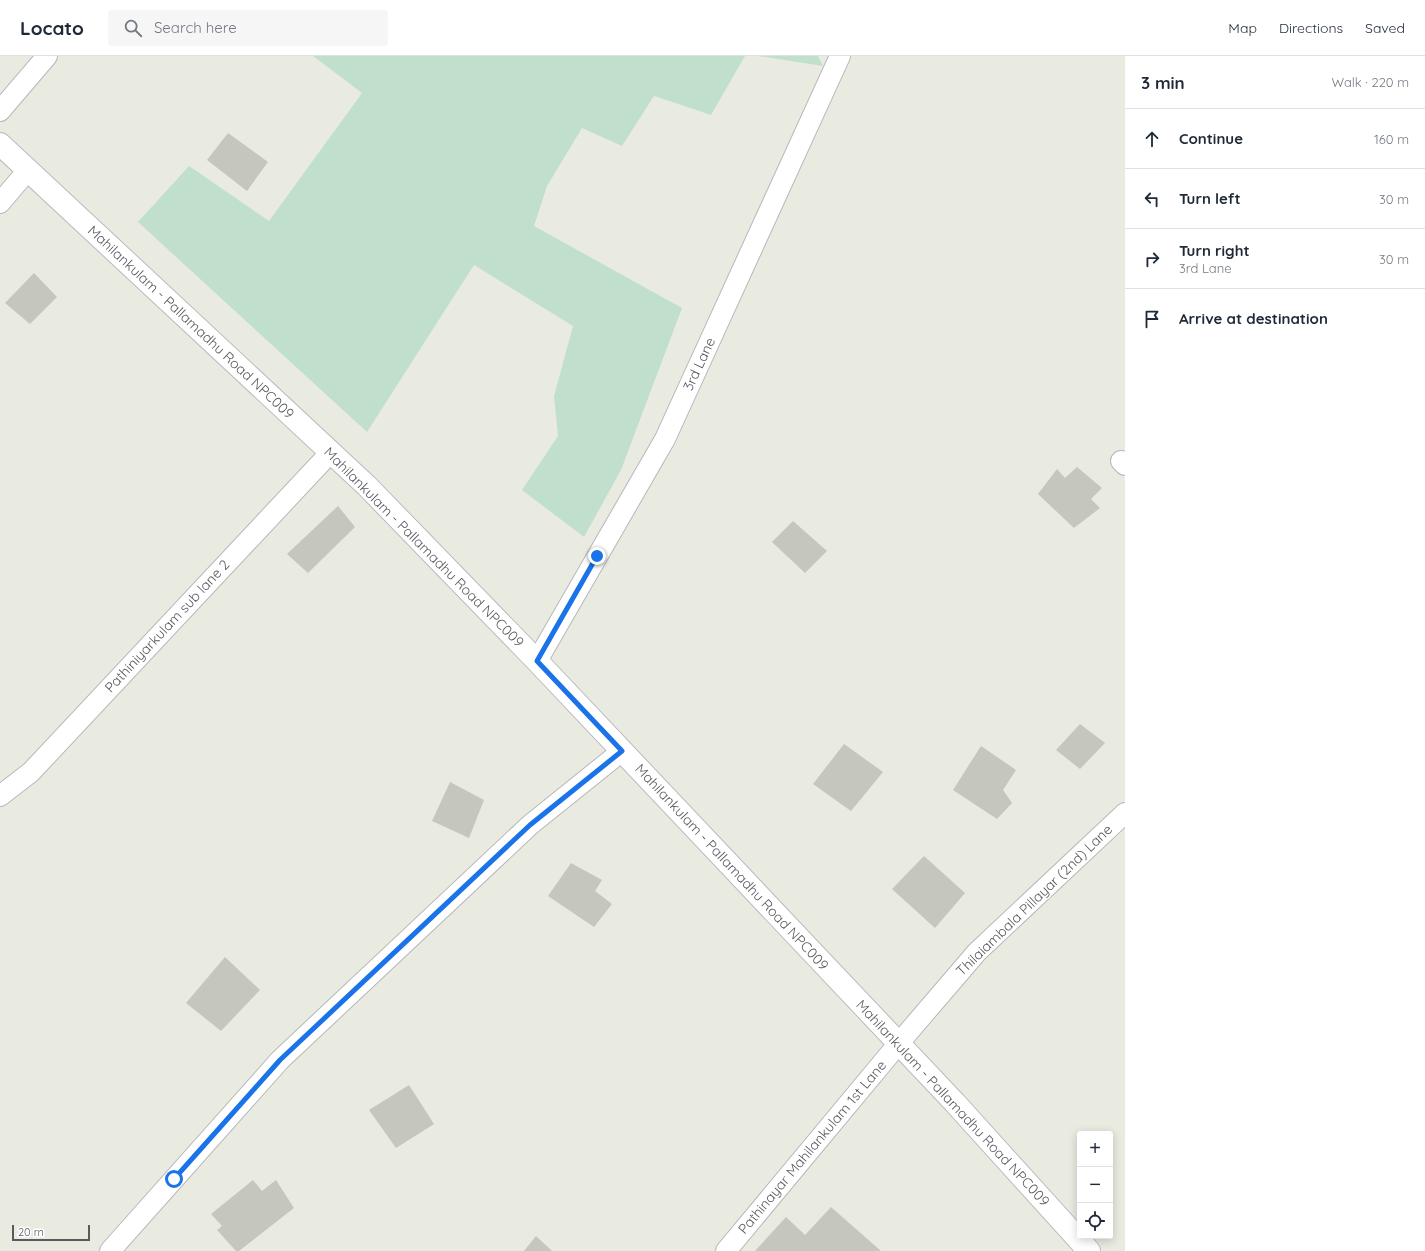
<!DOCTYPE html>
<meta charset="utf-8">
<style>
body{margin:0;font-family:Quicksand,sans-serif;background:#f6f6f7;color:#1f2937}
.controls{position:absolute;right:12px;bottom:12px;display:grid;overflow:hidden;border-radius:4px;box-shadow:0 2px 10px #0003}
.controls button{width:36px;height:36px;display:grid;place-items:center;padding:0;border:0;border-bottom:1px solid #e0e1e3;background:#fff;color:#1f2937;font:20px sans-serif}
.scale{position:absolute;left:12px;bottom:10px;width:78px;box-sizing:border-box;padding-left:4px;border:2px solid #5a5a60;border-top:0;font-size:11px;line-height:14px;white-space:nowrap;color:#5a5a60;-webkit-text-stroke:3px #fff;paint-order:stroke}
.stop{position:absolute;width:12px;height:12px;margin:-9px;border:3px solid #1a73e8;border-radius:50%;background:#fff}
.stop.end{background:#1a73e8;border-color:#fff;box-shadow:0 1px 4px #0008}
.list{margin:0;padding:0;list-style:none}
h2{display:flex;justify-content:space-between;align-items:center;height:52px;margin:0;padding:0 16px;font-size:17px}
h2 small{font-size:13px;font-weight:400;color:#747a83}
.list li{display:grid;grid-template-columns:26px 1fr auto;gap:12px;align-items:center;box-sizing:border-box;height:60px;padding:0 16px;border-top:1px solid #e0e1e3}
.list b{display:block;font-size:15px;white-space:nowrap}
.list p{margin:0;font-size:13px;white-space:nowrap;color:#747a83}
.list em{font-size:13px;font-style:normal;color:#747a83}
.icon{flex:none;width:22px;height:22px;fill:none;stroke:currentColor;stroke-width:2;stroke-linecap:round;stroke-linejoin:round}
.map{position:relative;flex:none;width:1125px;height:1195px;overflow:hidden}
header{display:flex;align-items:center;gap:24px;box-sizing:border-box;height:56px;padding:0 20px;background:#fff;border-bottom:1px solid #e0e1e3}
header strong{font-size:19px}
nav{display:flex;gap:22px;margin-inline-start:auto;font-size:14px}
.search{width:280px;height:36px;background:#f6f6f7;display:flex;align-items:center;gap:10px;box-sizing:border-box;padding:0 14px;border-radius:4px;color:#747a83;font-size:15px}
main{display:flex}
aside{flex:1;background:#fff}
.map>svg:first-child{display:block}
</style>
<header>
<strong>Locato</strong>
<div class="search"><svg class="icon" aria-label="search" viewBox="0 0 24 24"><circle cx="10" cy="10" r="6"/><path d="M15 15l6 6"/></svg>Search here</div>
<nav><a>Map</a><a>Directions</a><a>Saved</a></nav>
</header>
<main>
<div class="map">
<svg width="1125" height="1195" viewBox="0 0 1125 1195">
<rect width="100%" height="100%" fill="#e9ebe1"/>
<g fill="#c1dfcd">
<polygon points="313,0 745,0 711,59 654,40 622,90 582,72 547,130 534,170 682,252 621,414 584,481 522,434 558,380 554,340 573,270 474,209 367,376 138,166 189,110 269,165 362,37"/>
<polygon points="758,0 818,0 823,10"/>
</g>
<g fill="#c5c6be">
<polygon points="228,77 268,106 247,135 207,104"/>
<polygon points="34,217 57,241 30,268 5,247"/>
<polygon points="1077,411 1102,432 1091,443 1100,452 1074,472 1038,438 1057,413 1065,422"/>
<polygon points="338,450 355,471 308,517 287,498"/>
<polygon points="793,465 827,495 805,517 772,486"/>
<polygon points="1080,668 1105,687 1080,713 1056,694"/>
<polygon points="844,688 883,716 851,755 813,728"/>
<polygon points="981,690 1016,714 1003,734 1012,747 997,763 953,734"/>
<polygon points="450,726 484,744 469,782 432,765"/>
<polygon points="924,800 965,837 935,872 892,833"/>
<polygon points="571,807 602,824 595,835 612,848 594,871 548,840"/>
<polygon points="225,901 260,934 221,975 186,947"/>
<polygon points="409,1029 434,1068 396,1092 369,1054"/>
<polygon points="253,1124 262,1135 276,1124 294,1152 239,1195 236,1195 217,1174 222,1170 211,1158"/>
<polygon points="831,1151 881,1195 755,1195 786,1161 805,1179"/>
<polygon points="536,1180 552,1195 524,1195"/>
</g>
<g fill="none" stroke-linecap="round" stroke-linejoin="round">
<defs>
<g id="street">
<polyline points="0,55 47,0"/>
<polyline points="0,147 28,114"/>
<polyline points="1121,405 1125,409"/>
<polyline points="537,605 665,383 840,0"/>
<polyline points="0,740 31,716 331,396"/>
<polyline points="110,1195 280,1004 530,769 622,695"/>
<polyline points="726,1195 899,987 977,896 1125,757"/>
</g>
<polyline id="secondary" points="0,88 367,430 537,605 956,1048 1089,1195"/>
</defs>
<use href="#street" stroke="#b7b7bc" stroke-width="22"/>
<use href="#secondary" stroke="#babac1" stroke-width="24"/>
<use href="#street" stroke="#fff" stroke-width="20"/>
<use href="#secondary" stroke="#fff" stroke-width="22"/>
</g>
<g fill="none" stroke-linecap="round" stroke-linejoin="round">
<polyline stroke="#1a73e8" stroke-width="5" points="174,1123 280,1004 530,769 622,695 537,605 597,500"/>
</g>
<g text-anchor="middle" stroke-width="3" stroke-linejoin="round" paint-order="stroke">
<g font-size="14" fill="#5a5a60" stroke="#fff">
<text transform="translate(191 266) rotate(43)" y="5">Mahilankulam - Pallamadhu Road NPC009</text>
<text transform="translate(699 308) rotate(-65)" y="5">3rd Lane</text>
<text transform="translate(424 491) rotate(45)" y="5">Mahilankulam - Pallamadhu Road NPC009</text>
<text transform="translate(167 570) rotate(-47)" y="5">Pathiniyarkulam sub lane 2</text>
<text transform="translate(732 811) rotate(47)" y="5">Mahilankulam - Pallamadhu Road NPC009</text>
<text transform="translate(1034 844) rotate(-44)" y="5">Thilaiambala Pillayar (2nd) Lane</text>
<text transform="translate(953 1047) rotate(47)" y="5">Mahilankulam - Pallamadhu Road NPC009</text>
<text transform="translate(812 1091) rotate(-50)" y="5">Pathinayar Mahilankulam 1st Lane</text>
</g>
</g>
</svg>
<div class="controls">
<button>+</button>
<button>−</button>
<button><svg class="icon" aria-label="locate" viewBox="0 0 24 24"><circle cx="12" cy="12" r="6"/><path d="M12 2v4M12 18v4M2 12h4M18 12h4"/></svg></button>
</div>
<div class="scale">20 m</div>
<div class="stop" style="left:174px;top:1123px"></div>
<div class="stop end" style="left:597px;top:500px"></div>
</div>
<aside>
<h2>3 min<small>Walk · 220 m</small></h2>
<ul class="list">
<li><svg class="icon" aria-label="ahead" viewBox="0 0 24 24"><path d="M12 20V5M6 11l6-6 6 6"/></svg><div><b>Continue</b></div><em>160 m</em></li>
<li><svg class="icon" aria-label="left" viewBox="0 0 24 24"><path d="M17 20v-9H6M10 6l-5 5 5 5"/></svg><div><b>Turn left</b></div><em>30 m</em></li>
<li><svg class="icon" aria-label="right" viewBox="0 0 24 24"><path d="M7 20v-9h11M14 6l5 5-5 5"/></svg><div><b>Turn right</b><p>3rd Lane</p></div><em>30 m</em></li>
<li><svg class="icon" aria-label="arrive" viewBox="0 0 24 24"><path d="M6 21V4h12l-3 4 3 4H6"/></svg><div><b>Arrive at destination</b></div></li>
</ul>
</aside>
</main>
